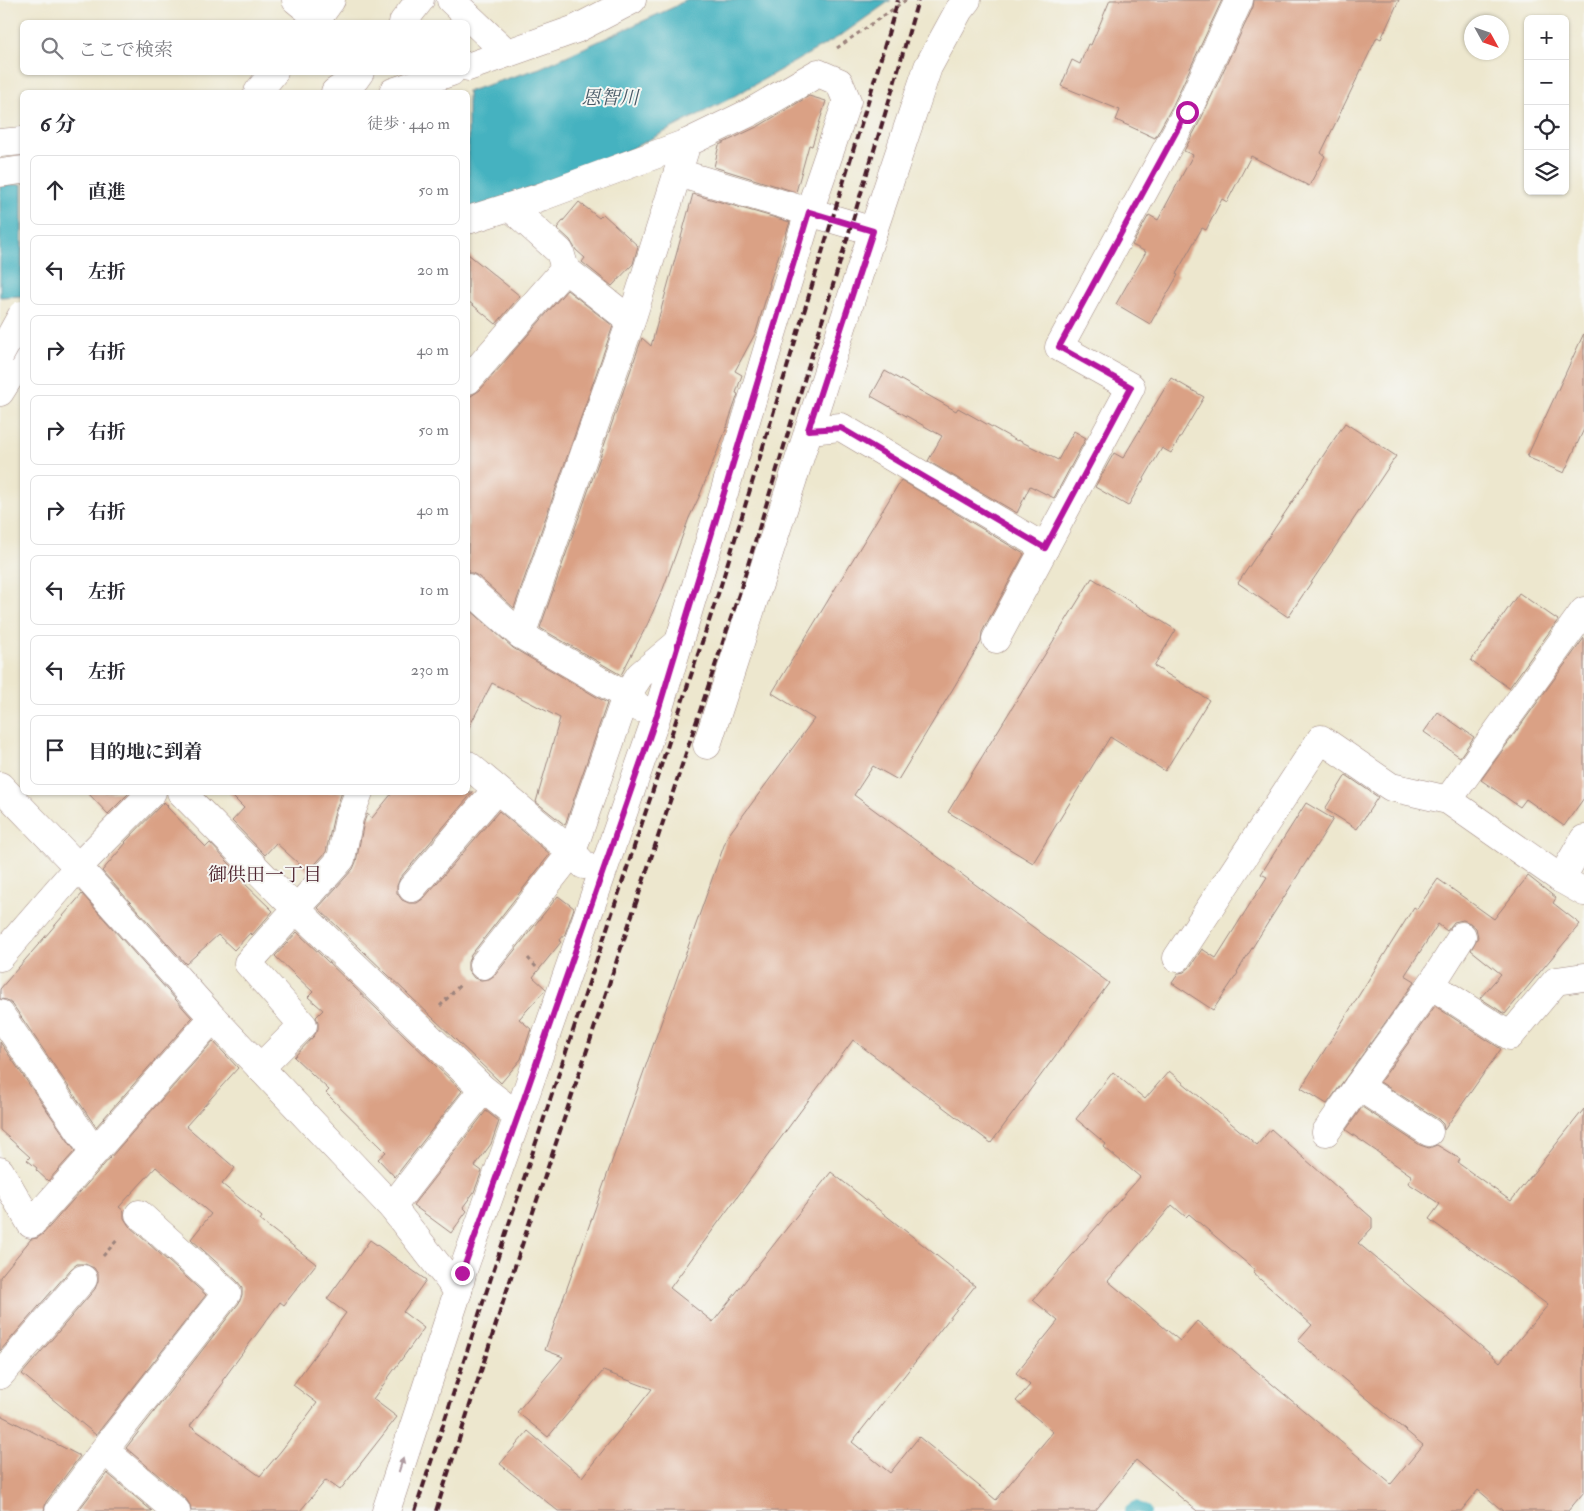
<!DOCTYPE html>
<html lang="ja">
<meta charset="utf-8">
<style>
body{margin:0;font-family:"IM FELL Double Pica","Noto Serif JP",serif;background:#f2f2f3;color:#2b2b33}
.controls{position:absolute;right:15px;top:15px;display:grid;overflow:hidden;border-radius:8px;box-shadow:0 1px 4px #0004}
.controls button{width:45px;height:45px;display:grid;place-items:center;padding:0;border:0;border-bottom:1px solid #e1e1e2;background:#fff;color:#2b2b33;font:25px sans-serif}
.compass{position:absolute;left:1464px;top:15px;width:45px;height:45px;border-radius:50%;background:#fff;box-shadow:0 1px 4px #0004;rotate:130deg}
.stop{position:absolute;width:15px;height:15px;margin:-11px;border:4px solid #b5179e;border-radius:50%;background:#fff}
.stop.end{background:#b5179e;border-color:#fff;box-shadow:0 1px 5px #0008}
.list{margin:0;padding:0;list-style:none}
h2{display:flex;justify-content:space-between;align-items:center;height:65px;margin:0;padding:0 20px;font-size:21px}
h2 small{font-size:16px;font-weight:400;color:#7c7c81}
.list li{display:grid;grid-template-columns:32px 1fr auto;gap:15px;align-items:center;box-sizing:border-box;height:70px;margin:0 10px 10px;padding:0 10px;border:1px solid #e1e1e2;border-radius:8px}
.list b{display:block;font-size:19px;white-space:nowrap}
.list em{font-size:16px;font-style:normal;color:#7c7c81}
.icon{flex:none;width:28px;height:28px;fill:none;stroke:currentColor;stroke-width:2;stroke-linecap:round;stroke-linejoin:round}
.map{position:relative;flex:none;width:1584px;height:1511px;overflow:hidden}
.search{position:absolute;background:#fff;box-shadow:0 1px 4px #0004;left:20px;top:20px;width:450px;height:55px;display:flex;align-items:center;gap:12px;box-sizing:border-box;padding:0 18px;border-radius:8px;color:#7c7c81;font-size:19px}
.panel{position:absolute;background:#fff;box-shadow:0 1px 4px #0004;left:20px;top:90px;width:450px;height:705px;border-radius:8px}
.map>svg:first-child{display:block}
</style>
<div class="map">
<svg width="1584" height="1511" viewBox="0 0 1584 1511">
<rect width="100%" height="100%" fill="#f6f6f2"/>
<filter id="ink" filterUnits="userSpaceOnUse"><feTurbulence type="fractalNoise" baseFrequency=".02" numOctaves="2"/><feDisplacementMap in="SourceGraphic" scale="10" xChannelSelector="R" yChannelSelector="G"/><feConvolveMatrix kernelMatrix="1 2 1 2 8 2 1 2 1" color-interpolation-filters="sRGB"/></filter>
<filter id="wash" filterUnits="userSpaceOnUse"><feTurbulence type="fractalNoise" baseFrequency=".0096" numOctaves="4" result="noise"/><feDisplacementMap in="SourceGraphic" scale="20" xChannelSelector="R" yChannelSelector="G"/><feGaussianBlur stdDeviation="1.12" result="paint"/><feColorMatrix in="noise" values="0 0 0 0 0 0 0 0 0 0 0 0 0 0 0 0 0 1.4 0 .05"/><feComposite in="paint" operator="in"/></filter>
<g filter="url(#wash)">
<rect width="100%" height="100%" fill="#ede7ce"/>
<g fill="#44b2c0" stroke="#476876">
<polygon points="685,0 891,0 840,36 729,99 633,148 516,194 468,211 468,92 466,92 540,68 674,7"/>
<polygon points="22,184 22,296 0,297 0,186"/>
</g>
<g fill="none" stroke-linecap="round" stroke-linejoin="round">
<polyline stroke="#44b2c0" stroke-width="10" points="1129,1511 1136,1506 1146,1511"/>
</g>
<g id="blocks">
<g fill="#daa185" fill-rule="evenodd">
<polygon points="1110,0 1222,0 1173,105 1155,138 1116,120 1120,110 1061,86 1072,60 1080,64 1088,44 1091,45"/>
<polygon points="1254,0 1399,0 1381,39 1377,37 1321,153 1325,156 1309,186 1251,156 1227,202 1222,199 1206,230 1202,228 1176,274 1178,275 1150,324 1116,304 1146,252 1132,245 1149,215 1158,220 1193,155 1184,151 1201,119 1253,7"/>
<polygon points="809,96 826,101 812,146 809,145 796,192 714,167 719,145 759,126"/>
<polygon points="693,194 790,222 769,284 770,284 756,332 735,371 742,375 736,393 738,394 725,432 699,497 689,518 663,589 648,623 621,675 540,628 642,338 651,346"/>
<polygon points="579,202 599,218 603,214 638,246 633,264 612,286 582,262 585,258 576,250 570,240 557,228"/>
<polygon points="468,254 520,296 496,324 468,301"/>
<polygon points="567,290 613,326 514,608 478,576 472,573 468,573 468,398 480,390"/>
<polygon points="1584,333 1584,429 1564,473 1527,457"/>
<polygon points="885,371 956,411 958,408 1017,441 1018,440 1058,460 1074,431 1086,438 1054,498 1030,486 1017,513 928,461 942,436 871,396"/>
<polygon points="1171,378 1204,397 1171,453 1162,448 1128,506 1095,487 1114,453 1123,458"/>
<polygon points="1345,423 1396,456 1288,617 1238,583"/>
<path d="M901 480 1024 554 982 632 981 642 898 780 873 766 854 795 1109 983 991 1143 853 1040 670 1288 713 1322 831 1172 975 1286 852 1442 890 1473 919 1437 996 1500 1053 1432 1016 1401 1030 1385 1016 1373 1058 1321 1033 1300 1140 1177 1104 1147 1106 1144 1076 1119 1113 1072 1145 1099 1169 1071 1257 1145 1271 1129 1372 1218V1228L1358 1243 1500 1362 1548 1305 1429 1219 1440 1204 1408 1183 1412 1176 1346 1130 1362 1107 1420 1145 1429 1148 1437 1145 1460 1159 1458 1163 1511 1201 1584 1109V1492L1568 1511H1503L1478 1490 1461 1511H1197L1136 1460 1095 1511H558L500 1464 528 1431 582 1477 652 1389 603 1371 548 1437 517 1412 563 1357 545 1350 727 837 814 719 772 693ZM1172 1205 1186 1217 1189 1214 1255 1270 1253 1273 1312 1325 1298 1341 1423 1445 1391 1484 1197 1321 1180 1341 1108 1281Z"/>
<polygon points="1092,578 1176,630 1154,666 1209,700 1165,771 1110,737 1033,863 948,812"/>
<polygon points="1519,593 1558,620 1509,688 1471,661"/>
<polygon points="468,608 513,648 607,703 565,825 536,802 560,718 492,683 468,729"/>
<polygon points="1584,638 1584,798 1564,826 1526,799 1520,807 1481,780"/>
<polygon points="1438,712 1474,737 1460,757 1424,732"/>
<polygon points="1346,775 1378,797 1357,829 1325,809"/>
<polygon points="87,792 130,792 108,814"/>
<polygon points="228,792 342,792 334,815 326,852 308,872 276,843 265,855 232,821 244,808"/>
<polygon points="393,792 473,792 400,878 397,886 397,893 402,900 409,903 417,903 424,898 499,811 550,854 471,955 468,962 468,970 474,978 481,980 489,979 495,975 558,896 574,908 565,934 559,941 561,942 533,977 546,989 519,1019 531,1029 521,1059 501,1083 318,908 353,869 356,862 364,822 367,814 372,818"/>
<polygon points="164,802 168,806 167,807 206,847 210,843 243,878 241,880 273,911 252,935 250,933 234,950 218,935 186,964 102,871 126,843 125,842"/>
<polygon points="1306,803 1333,819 1237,972 1238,973 1213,1010 1172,983 1179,973 1184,972 1190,967 1202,949 1216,958 1267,877 1261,874"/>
<polygon points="1528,876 1556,898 1553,903 1580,924 1505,1014 1480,998 1501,974 1471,950 1478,937 1476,928 1470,923 1463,920 1454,922 1447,931 1438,924 1405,975 1415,981 1327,1104 1301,1088 1399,931 1414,907 1417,909 1438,879 1494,919"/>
<polygon points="82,894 192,1018 96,1127 13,1005 7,1000 0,999 0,989"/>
<polygon points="297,932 462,1091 395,1177 378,1159 386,1152 326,1093 329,1090 294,1057 314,1036 318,1029 318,1022 316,1017 323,1010 308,997 313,992 275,956"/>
<polygon points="1435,1006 1501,1049 1444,1130 1443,1124 1438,1119 1380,1082"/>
<polygon points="213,1041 238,1068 186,1126 235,1168 222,1184 262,1217 260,1220 316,1264 284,1305 280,1302 222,1381 224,1382 190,1426 260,1476 281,1451 317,1403 293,1385 346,1313 327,1299 370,1240 426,1280 403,1312 424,1328 373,1399 397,1417 340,1490 326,1480 300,1511 191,1511 190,1505 186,1499 126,1448 239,1303 242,1295 242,1287 237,1281 191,1239 211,1214 156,1167 119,1207 124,1211 124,1218 129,1226 206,1295 96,1435 22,1374 95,1289 98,1281 98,1274 94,1268 85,1264 77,1264 71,1269 0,1351 0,1277 31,1239 37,1238 43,1234"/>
<polygon points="0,1042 75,1151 48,1181 36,1170 37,1168 27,1160 30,1157 0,1130"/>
<polygon points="486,1111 499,1121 491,1144 475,1166 482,1171 474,1192 463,1207 467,1211 451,1233 413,1205"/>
<polygon points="0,1415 80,1456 46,1502 44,1511 0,1511"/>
<polygon points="107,1473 152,1511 78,1511"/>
</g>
</g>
</g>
<g filter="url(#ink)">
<use href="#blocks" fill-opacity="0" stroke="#9c837c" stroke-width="1"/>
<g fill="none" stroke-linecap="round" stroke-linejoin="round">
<defs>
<g id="minor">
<polyline points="296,0 318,18"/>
<polyline points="451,0 507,53"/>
<polyline points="315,22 331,0"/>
<polyline points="403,22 420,0"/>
<polyline points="468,67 576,29 632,0"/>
<polyline points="258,92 274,72"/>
<polyline points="335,92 355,79 360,72"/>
<polyline points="393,92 451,72"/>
<polyline points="0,143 22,141"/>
<polyline points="0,173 22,170"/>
<polyline points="678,173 873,231"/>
<polyline points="510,207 560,252 565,269"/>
<polyline points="468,380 565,269 631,321"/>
<polyline points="0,392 22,357"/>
<polyline points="809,430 841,427 1045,548"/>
<polyline points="468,588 521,635 626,696 640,708"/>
<polyline points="521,635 631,321 687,143"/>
<polyline points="996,639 1131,387 1059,347 1187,112 1239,0"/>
<polyline points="707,745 873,231 928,67 959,10 967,0"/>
<polyline points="468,765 572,852 584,865"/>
<polyline points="0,786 78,867 213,1018 392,1207 458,1291"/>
<polyline points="181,792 296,909 483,1089 518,1116"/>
<polyline points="1448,800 1584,611"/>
<polyline points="1561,879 1584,839"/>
<polyline points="412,888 496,790"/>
<polyline points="0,957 78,867 152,792"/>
<polyline points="1177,958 1321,739 1391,787 1448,800 1561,879 1584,892"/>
<polyline points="483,965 572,852 626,696 640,675 677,644"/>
<polyline points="1431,985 1462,936"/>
<polyline points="0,1014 94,1152"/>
<polyline points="260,1068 303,1025 248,963 341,859 349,818 359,792"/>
<polyline points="1326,1132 1358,1086"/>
<polyline points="1429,1132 1358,1086 1431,985 1510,1036 1556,981 1584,977"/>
<polyline points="0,1171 31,1224 213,1018"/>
<polyline points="392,1207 483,1089"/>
<polyline points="0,1375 83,1279"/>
<polyline points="104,1450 176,1511"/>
<polyline points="59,1511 104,1450 227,1293 139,1214"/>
<polyline points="386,1511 458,1291 462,1273 518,1116 655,721 809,212 847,101 839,82 818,73 751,112 687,143 541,197 468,220"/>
</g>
</defs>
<use href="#minor" stroke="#9c837c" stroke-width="29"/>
<g stroke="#9c837c" stroke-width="3" stroke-dasharray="4 4" stroke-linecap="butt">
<polyline points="837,48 906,0"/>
<polyline points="528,958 537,968"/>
<polyline points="440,1006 460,985"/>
<polyline points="103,1256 119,1238"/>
</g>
<use href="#minor" stroke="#fff" stroke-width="28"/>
<g stroke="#4a1f2b" stroke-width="4" stroke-dasharray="8 4" stroke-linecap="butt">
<polyline points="415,1511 488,1287 721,585 873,85 898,0"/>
<polyline points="436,1511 506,1293 740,591 892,91 918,0"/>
</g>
<defs>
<polyline id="minor-bridge" points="0,355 22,315"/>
</defs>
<use href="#minor-bridge" stroke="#9c837c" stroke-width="29" stroke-linecap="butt"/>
<use href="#minor-bridge" stroke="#fff" stroke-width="28"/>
</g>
<defs><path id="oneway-solid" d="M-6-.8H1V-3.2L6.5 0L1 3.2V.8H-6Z" transform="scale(1.25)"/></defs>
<use fill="#ae9aa0" href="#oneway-solid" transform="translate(401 1465) rotate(-72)"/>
</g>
<g fill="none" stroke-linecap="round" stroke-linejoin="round" filter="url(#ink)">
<polyline stroke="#b5179e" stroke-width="6" points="462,1273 518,1116 655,721 809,212 873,231 808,430 841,428 1045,548 1131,387 1059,347 1187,112"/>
</g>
<g text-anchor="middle" stroke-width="4" stroke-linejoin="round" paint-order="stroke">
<g font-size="19" font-style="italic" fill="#485a67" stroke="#f6f6f2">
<text x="610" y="104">恩智川</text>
</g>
<g font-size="19" fill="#4a1f2b" stroke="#f6f6f2">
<text x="265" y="881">御供田一丁目</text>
</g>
</g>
</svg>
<div class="controls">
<button>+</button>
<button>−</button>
<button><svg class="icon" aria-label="locate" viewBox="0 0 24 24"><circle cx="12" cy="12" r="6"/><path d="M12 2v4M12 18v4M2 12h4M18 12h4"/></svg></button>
<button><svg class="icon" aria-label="layers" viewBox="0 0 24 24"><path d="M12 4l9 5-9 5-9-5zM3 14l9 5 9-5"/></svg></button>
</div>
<svg class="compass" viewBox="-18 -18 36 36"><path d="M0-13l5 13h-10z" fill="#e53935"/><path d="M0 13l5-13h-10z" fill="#7c7c81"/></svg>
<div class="stop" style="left:1187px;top:112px"></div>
<div class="stop end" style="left:462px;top:1273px"></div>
<div class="search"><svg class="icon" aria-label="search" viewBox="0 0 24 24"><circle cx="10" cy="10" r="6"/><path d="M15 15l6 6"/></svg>ここで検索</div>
<section class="panel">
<h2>6 分<small>徒歩 · 440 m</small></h2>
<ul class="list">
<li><svg class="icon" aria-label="ahead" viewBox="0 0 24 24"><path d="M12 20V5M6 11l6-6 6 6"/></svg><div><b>直進</b></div><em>50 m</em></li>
<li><svg class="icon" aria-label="left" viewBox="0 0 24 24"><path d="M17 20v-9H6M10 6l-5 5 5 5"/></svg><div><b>左折</b></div><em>20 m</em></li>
<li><svg class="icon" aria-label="right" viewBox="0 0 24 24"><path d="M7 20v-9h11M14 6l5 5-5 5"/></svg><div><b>右折</b></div><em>40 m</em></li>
<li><svg class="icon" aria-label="right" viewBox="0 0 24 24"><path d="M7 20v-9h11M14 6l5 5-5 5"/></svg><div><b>右折</b></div><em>50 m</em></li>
<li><svg class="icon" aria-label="right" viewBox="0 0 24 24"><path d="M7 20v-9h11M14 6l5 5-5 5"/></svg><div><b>右折</b></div><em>40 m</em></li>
<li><svg class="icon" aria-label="left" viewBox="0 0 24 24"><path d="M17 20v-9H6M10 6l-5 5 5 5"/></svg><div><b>左折</b></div><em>10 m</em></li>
<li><svg class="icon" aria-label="left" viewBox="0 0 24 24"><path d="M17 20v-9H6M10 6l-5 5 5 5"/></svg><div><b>左折</b></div><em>230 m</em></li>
<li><svg class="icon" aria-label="arrive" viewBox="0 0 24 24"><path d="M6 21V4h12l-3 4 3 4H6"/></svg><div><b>目的地に到着</b></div></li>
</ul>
</section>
</div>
